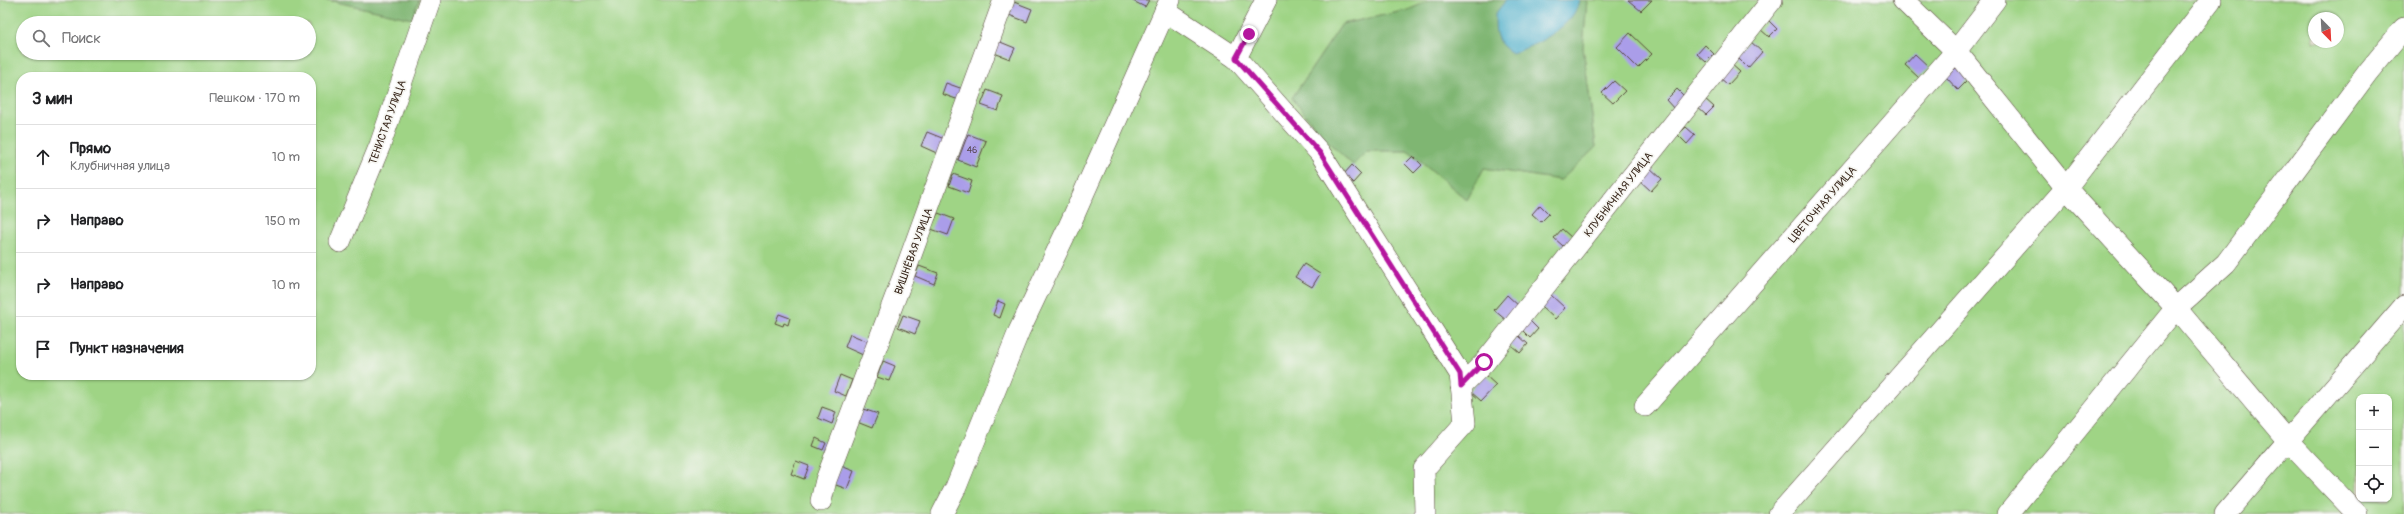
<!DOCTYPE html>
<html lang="ru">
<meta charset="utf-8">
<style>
body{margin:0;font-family:Pangolin,sans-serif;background:#f6f6f6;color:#202124}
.controls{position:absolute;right:12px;bottom:12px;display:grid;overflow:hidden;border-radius:8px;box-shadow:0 1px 3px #0004}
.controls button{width:36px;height:36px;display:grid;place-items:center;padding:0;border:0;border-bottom:1px solid #e0e0e0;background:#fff;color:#202124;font:20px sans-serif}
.compass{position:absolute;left:2308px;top:12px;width:36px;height:36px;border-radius:50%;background:#fff;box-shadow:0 1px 3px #0004;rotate:156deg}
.stop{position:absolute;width:12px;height:12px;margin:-9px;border:3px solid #b5179e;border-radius:50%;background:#fff}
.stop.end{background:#b5179e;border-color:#fff;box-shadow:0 1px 4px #0008}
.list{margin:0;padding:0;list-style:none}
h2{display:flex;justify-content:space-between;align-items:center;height:52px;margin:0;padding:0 16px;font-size:17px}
h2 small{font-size:13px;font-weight:400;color:#757577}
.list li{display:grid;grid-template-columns:26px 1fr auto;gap:12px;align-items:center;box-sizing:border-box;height:64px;padding:0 16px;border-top:1px solid #e0e0e0}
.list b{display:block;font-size:15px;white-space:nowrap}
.list p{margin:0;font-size:13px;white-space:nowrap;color:#757577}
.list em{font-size:13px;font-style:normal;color:#757577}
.icon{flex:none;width:22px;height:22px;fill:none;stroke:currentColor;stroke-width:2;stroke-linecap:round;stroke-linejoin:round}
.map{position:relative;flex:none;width:2404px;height:514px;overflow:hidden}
.search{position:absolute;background:#fff;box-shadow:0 1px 3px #0004;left:16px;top:16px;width:300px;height:44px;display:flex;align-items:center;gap:10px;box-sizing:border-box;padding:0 14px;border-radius:22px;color:#757577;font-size:15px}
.panel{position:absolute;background:#fff;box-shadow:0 1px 3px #0004;left:16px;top:72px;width:300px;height:308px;border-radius:16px}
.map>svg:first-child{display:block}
</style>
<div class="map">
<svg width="2404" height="514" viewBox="0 0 2404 514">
<rect width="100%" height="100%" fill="#f6f6f2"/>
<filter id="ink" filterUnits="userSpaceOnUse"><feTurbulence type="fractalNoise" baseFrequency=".025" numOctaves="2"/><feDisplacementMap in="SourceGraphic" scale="8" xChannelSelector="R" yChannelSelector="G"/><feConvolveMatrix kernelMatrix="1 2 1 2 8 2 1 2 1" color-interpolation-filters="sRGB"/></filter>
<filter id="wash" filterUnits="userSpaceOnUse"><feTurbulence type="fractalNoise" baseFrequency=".012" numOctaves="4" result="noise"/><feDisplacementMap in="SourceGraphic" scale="16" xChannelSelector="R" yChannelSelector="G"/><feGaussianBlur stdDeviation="0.9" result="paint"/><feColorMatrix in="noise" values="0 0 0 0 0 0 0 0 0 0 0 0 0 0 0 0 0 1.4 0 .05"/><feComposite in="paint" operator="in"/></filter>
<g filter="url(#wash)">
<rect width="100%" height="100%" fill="#f4e9d9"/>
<path fill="#9fd485" stroke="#6d7f52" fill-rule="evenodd" d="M0 0H328L412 19 419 0H1431L1408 10 1342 24 1292 98 1325 139 1353 165 1367 151H1409L1467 200 1484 168 1560 180 1596 147 1583 47 1587 0H2404V514H0ZM2314 18H2338V42H2314ZM23 23H309V53H23ZM21 77H311V375H21ZM2359 397H2389V499H2359Z"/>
<g fill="#7fb672" stroke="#5d7048">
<polygon points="328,0 419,0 412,19"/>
<polygon points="1431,0 1587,0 1583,47 1596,147 1561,180 1484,168 1467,200 1409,151 1367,151 1353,165 1325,139 1292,98 1342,24 1408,10"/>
</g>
<path fill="#4baeca" stroke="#436c74" d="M1506 0H1580C1574 26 1536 46 1512 53 1495 42 1495 34 1495 14Z"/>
<g id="blocks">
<g fill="#aa9de9">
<polygon points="1131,0 1149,0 1145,7"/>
<polygon points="1628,0 1652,0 1641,11"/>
<polygon points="1014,2 1032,9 1027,22 1009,15"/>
<polygon points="1768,20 1777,29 1769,37 1760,29"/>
<polygon points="1630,33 1652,54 1638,68 1617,47"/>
<polygon points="998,41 1015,48 1010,59 994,53"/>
<polygon points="1750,41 1762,52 1748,68 1736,56"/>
<polygon points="1705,45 1714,54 1706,62 1697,54"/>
<polygon points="1915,54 1929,67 1919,78 1905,65"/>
<polygon points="1730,63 1740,72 1728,85 1718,76"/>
<polygon points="1957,67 1969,79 1958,90 1946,77"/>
<polygon points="1614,81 1625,91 1613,103 1602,93"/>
<polygon points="946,83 963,89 959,100 942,94"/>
<polygon points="1677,89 1687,99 1675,110 1666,100"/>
<polygon points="987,90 1003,96 998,111 981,105"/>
<polygon points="1704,98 1714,107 1706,115 1696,106"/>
<polygon points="1686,127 1695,135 1687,144 1678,135"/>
<polygon points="927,132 947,140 941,155 921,146"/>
<polygon points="968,134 986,141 976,167 958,160"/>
<polygon points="1413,156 1422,165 1414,173 1405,164"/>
<polygon points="1352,165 1361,174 1353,183 1344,174"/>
<polygon points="1649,167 1662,179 1651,191 1638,179"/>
<polygon points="953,174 972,181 968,193 949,186"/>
<polygon points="1540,205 1549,214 1541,222 1532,214"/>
<polygon points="938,213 954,219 948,235 931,229"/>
<polygon points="1562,229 1572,238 1563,246 1554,238"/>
<polygon points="1304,264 1320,274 1312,287 1295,277"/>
<polygon points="919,266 938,273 934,284 915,276"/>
<polygon points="1507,295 1520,307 1507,321 1494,310"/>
<polygon points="1551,295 1565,308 1555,319 1541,306"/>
<polygon points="998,301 1005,304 1000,318 993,315"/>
<polygon points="779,314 790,318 788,325 784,323 783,326 775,323"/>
<polygon points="903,315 920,321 915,334 898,327"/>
<polygon points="1529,320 1538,329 1530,338 1521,329"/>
<polygon points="850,334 869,342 863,355 845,347"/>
<polygon points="1519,336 1528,344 1520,353 1510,344"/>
<polygon points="883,361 895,366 889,381 877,377"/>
<polygon points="840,375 852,380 846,396 834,391"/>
<polygon points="1485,375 1496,385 1481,401 1470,391"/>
<polygon points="822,407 836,412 832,424 818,418"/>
<polygon points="863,409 878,414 872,428 857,422"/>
<polygon points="816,438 826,443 823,450 813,446"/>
<polygon points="796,461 809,466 804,479 791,474"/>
<polygon points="841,466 854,471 847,489 833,484"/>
</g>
</g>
</g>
<g filter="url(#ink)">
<use href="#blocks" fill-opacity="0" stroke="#57473a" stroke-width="1"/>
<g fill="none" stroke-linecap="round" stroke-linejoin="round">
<defs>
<g id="minor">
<polyline points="1903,0 1956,51 2066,188 2176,308 2288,441 2357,514"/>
<polyline points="1165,11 1236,58 1320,153 1460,374 1465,423 1424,469 1425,514"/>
<polyline points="1236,58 1266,0"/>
<polyline points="340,242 380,145 430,0"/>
<polyline points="1461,386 1484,363 1772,0"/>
<polyline points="1645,406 1956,51 1995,0"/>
<polyline points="821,501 826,480 903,277 1004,0"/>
<polyline points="942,514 956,487 1019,331 1070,224 1170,0"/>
<polyline points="1779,514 2066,188 2211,0"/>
<polyline points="2008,514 2176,308 2226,263 2368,72 2404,28"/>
<polyline points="2225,514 2404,306"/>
</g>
</defs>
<use href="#minor" stroke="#57473a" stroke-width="22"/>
<use href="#minor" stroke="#fff" stroke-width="21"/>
</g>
</g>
<g fill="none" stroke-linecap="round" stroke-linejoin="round" filter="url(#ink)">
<polyline stroke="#b5179e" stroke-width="5" points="1249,34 1236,58 1320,153 1460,374 1461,386 1484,362"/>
</g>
<g text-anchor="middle" stroke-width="3.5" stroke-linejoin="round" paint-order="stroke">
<g font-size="9" fill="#574751">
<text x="972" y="153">46</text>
</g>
<g font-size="11" fill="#3b2a1e" stroke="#f6f6f2">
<text transform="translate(387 122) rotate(-70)" y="4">ТЕНИСТАЯ УЛИЦА</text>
<text transform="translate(1618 194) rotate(-52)" y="4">КЛУБНИЧНАЯ УЛИЦА</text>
<text transform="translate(1822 204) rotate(-49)" y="4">ЦВЕТОЧНАЯ УЛИЦА</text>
<text transform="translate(913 251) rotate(-70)" y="4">ВИШНЁВАЯ УЛИЦА</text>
</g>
</g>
</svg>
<div class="controls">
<button>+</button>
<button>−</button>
<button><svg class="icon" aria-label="locate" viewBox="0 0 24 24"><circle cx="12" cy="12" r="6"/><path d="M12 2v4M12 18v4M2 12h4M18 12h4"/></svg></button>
</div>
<svg class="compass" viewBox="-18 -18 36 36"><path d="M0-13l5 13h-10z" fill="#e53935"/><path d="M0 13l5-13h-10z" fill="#757577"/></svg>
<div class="stop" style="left:1484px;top:362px"></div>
<div class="stop end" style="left:1249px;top:34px"></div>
<div class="search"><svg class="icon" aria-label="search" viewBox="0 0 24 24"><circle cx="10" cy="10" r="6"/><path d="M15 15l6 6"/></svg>Поиск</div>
<section class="panel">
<h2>3 мин<small>Пешком · 170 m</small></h2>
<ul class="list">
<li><svg class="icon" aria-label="ahead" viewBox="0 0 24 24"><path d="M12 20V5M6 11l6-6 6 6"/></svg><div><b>Прямо</b><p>Клубничная улица</p></div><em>10 m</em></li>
<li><svg class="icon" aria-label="right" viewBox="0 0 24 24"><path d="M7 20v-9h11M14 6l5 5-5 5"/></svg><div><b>Направо</b></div><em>150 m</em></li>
<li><svg class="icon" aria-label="right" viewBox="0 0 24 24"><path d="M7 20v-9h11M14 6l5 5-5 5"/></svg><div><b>Направо</b></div><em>10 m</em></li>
<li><svg class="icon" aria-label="arrive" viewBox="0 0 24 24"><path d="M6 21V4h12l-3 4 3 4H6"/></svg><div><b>Пункт назначения</b></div></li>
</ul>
</section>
</div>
